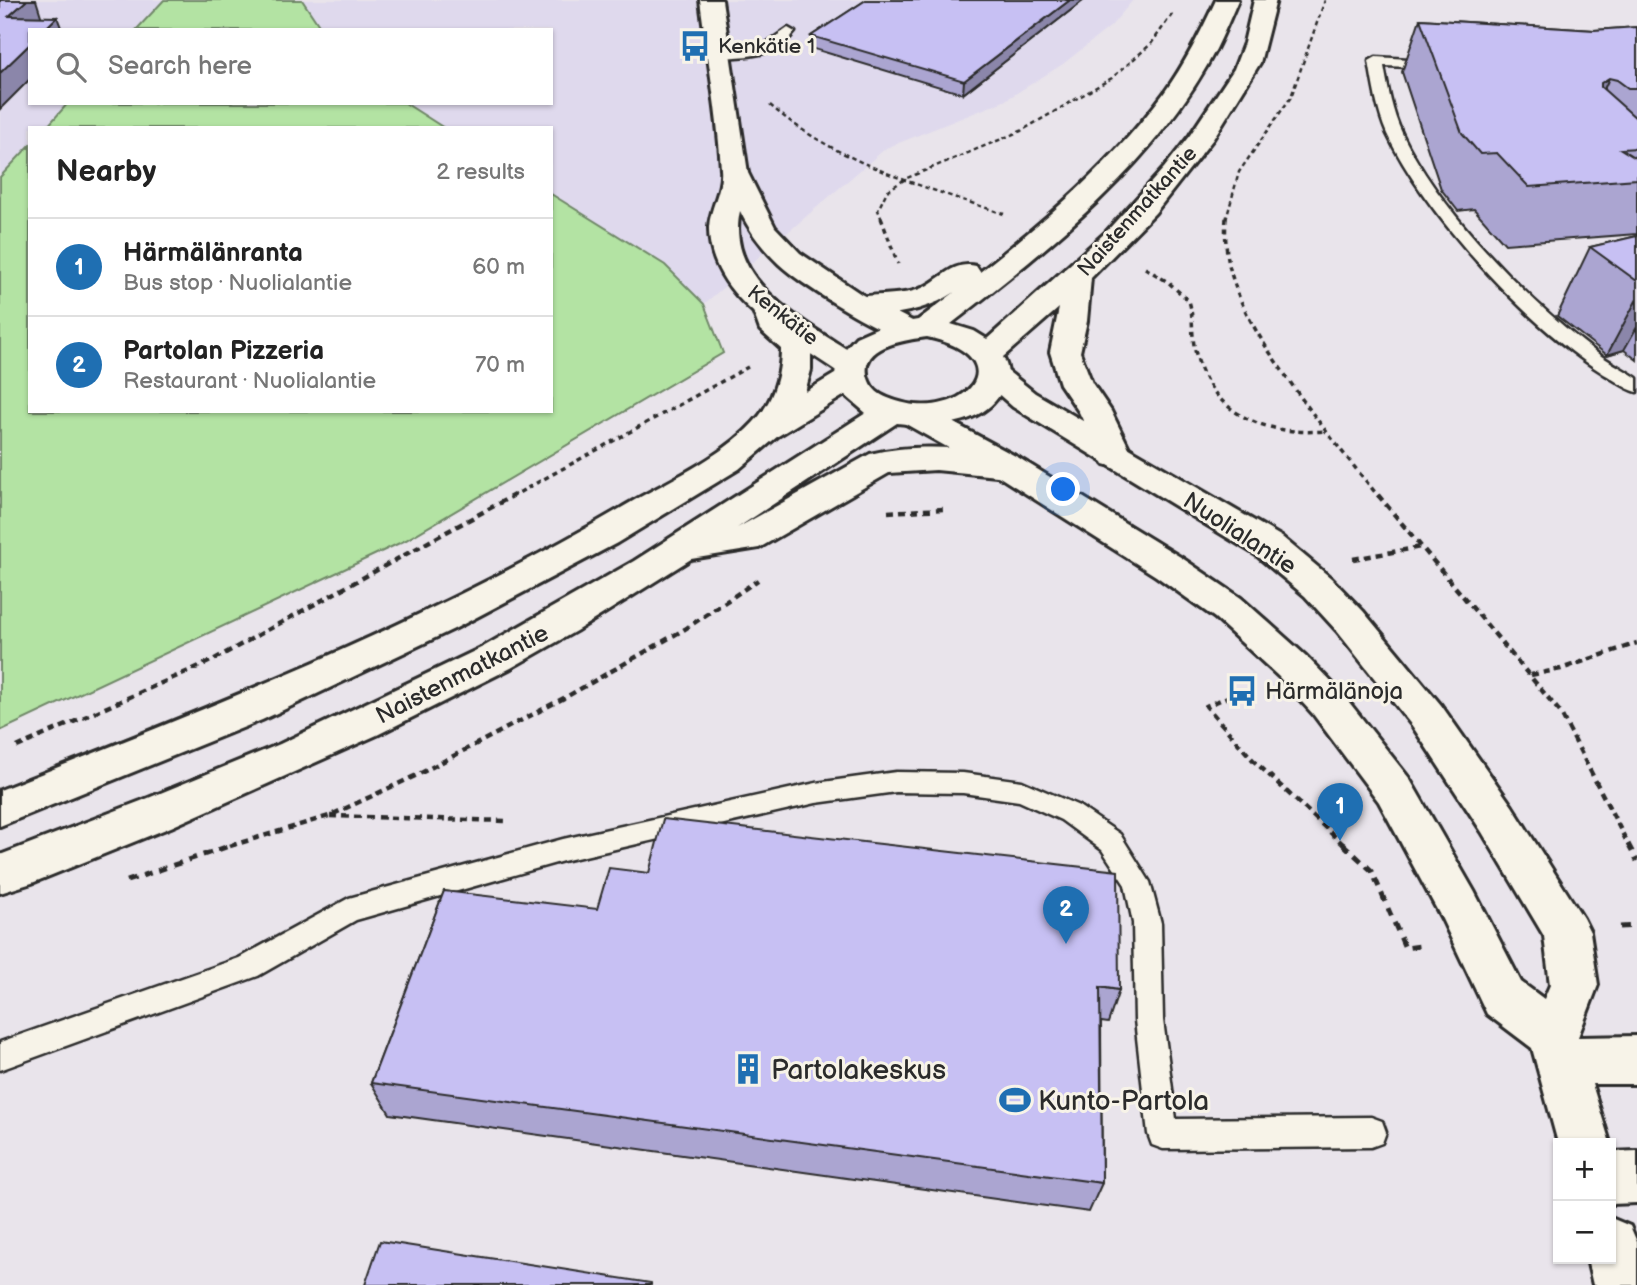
<!DOCTYPE html>
<meta charset="utf-8">
<style>
body{margin:0;font-family:"Balsamiq Sans",sans-serif;background:#f2f2f2;color:#222}
.controls{position:absolute;right:21px;bottom:21px;display:grid;overflow:hidden;border-radius:0px;box-shadow:0 2px 5px #0004}
.controls button{width:63px;height:63px;display:grid;place-items:center;padding:0;border:0;border-bottom:2px solid #e0e0e0;background:#fff;color:#222;font:35px sans-serif}
.you{position:absolute;left:1064px;top:490px;width:24px;height:24px;margin:-18px;border:5px solid #fff;border-radius:50%;background:#1a73e8;box-shadow:0 0 0 10px #1a73e833}
.badge{display:grid;place-items:center;width:46px;height:46px;border-radius:50%;background:#1f6fb2;color:#fff;font-size:23px;font-weight:700}
.pin{position:absolute;translate:-50% -58px;filter:drop-shadow(0 2px 4px #0008)}
.pin::after{content:'';position:absolute;top:37px;width:24px;height:21px;background:inherit;clip-path:polygon(0 0,100% 0,50% 100%)}
.list{margin:0;padding:0;list-style:none}
h2{display:flex;justify-content:space-between;align-items:center;height:91px;margin:0;padding:0 28px;font-size:30px}
h2 small{font-size:23px;font-weight:400;color:#767676}
.list li{display:grid;grid-template-columns:46px 1fr auto;gap:21px;align-items:center;box-sizing:border-box;height:98px;padding:0 28px;border-top:2px solid #e0e0e0}
.list b{display:block;font-size:26px;white-space:nowrap}
.list p{margin:0;font-size:23px;white-space:nowrap;color:#767676}
.list em{font-size:23px;font-style:normal;color:#767676}
.icon{flex:none;width:38px;height:38px;fill:none;stroke:currentColor;stroke-width:2;stroke-linecap:round;stroke-linejoin:round}
.map{position:relative;flex:none;width:1637px;height:1285px;overflow:hidden}
.search{position:absolute;background:#fff;box-shadow:0 2px 5px #0004;left:28px;top:28px;width:525px;height:77px;display:flex;align-items:center;gap:18px;box-sizing:border-box;padding:0 24px;border-radius:0px;color:#767676;font-size:26px}
.panel{position:absolute;background:#fff;box-shadow:0 2px 5px #0004;left:28px;top:126px;width:525px;height:287px;border-radius:0px}
.map>svg:first-child{display:block}
</style>
<div class="map">
<svg width="1637" height="1285" viewBox="0 0 1637 1285">
<rect width="100%" height="100%" fill="#e9e4eb"/>
<filter id="ink" filterUnits="userSpaceOnUse"><feTurbulence type="fractalNoise" baseFrequency=".0143" numOctaves="2"/><feDisplacementMap in="SourceGraphic" scale="14" xChannelSelector="R" yChannelSelector="G"/><feConvolveMatrix kernelMatrix="1 2 1 2 8 2 1 2 1" color-interpolation-filters="sRGB"/></filter>
<g filter="url(#ink)">
<path fill="#dfd9ed" fill-rule="evenodd" d="M0 0H1133L1111 26 1063 64 1004 101 886 148 704 304 723 353 406 540 0 731ZM30 30H551V103H30ZM30 128H551V411H30Z"/>
<g fill="#b3e3a3" stroke="#6f8767" stroke-width="2">
<polygon points="164,0 302,0 322,30 136,30"/>
<polygon points="68,103 405,103 444,128 46,128"/>
<polygon points="30,145 30,411 551,411 551,194 665,265 704,304 723,353 406,540 0,731 0,177"/>
</g>
<g fill="none" stroke-linecap="round" stroke-linejoin="round">
<defs>
<g id="lane">
<path d="M788 28 795 32C776 58 747 56 718 58L711 54 718 50 762 46Z"/>
<path d="M1376 57 1442 61V67L1437 68 1384 66C1388 88 1392 112 1402 133 1437 208 1526 299 1592 349 1605 360 1622 368 1637 378V392C1625 389 1615 380 1604 374 1527 325 1427 217 1387 134 1377 111 1373 85 1369 61Z"/>
<polygon points="896,772 963,773 1022,781 1079,806 1120,834 1150,882 1161,923 1163,1020 1176,1119 1371,1117 1382,1121 1386,1132 1382,1143 1371,1147 1163,1149 1152,1145 1148,1134 1135,1020 1133,923 1125,885 1102,850 1061,820 1019,801 963,793 896,792 816,803 563,861 356,920 258,976 0,1070 0,1042 239,958 349,898 563,839 816,783"/>
</g>
<path id="street" d="M700 0H722L748 173 775 227 800 253 861 294 916 323 920 329 916 335C908 337 902 339 895 335 865 324 802 285 779 264 762 248 750 232 740 211 724 285 810 324 860 358L865 365 860 372 849 374 838 372C788 337 708 298 709 227 710 208 723 189 721 169 718 113 707 56 700 0Z"/>
<g id="secondary">
<polygon points="994,366 1005,369 1035,393 1282,537 1331,578 1363,611 1441,705 1512,806 1583,918 1590,932 1598,985 1578,1037 1637,1036 1637,1084 1592,1084 1610,1143 1558,1143 1532,1048 1487,1014 1442,919 1379,802 1313,714 1278,676 1215,618 1156,576 995,474 904,423 900,416 904,409 916,406 928,409 1019,458 1182,558 1241,598 1306,656 1341,692 1409,778 1474,891 1521,982 1544,999 1550,985 1544,936 1482,832 1413,727 1337,631 1305,596 1256,555 1013,407 978,376 983,369"/>
<polygon points="1637,1151 1637,1203 1611,1204 1611,1152"/>
<polygon points="1611,1218 1630,1226 1637,1242 1637,1285 1593,1285 1587,1259 1611,1259"/>
</g>
<path id="primary" d="M1216 0H1238C1231 16 1224 33 1216 49 1157 163 1050 247 951 324L974 331 987 339 1106 232 1164 168 1190 135 1234 69 1244 43 1254 0H1276L1260 63 1213 139 1155 213 1091 278 1087 321 1080 352 1092 383 1111 411 1133 456 1128 464 1116 467 1104 464 1079 412 1060 384 1050 352 1059 308 1003 357C1010 370 1009 380 1001 393 979 428 933 427 897 423L737 528 870 454C912 443 978 447 1019 458L1024 466 1019 474 1007 477 936 470 889 473 759 548 691 559 576 631 511 668 377 735 171 827 32 883 0 893V855L141 801 280 744 483 647 634 561 866 413 845 395 778 436 739 469 617 543 456 628 262 720 0 826V790C212 707 425 623 621 508 665 482 720 459 754 422 773 402 781 375 781 349L760 330 752 308 756 302 767 299 778 302 785 321 811 346V370L805 392 835 374 838 357 856 337 881 326 918 320 955 292C927 311 884 320 850 311L846 305 850 299C872 293 895 297 917 290 939 283 951 260 976 266L980 272C1047 219 1113 162 1164 93 1185 64 1201 32 1216 0ZM927 337C1025 358 960 428 888 398 880 395 872 389 869 381 855 346 905 340 927 337Z"/>
</defs>
<use href="#lane" stroke="#2b2b2b" stroke-width="5"/>
<use href="#street" stroke="#2b2b2b" stroke-width="6"/>
<use href="#secondary" stroke="#2b2b2b" stroke-width="6"/>
<use href="#primary" stroke="#2b2b2b" stroke-width="6"/>
<g stroke="#2b2b2b" stroke-width="2.5" stroke-dasharray="4.5 3.5" stroke-linecap="butt">
<path d="M770 105C836 163 923 186 1004 214"/>
<polyline points="882,220 878,210 887,191 907,178 1021,131 1112,78 1151,44 1173,13"/>
<polyline points="1226,220 1239,172 1291,97 1325,0"/>
</g>
<g stroke="#2b2b2b" stroke-width="3.5" stroke-dasharray="5 4.5" stroke-linecap="butt">
<polyline points="881,218 898,264"/>
<path d="M1226 218C1221 281 1253 329 1288 379 1316 420 1347 458 1379 497"/>
<path d="M1145 268 1168 282 1189 301C1194 317 1191 333 1195 350 1209 413 1264 436 1324 431"/>
<polyline points="511,497 748,367"/>
</g>
<g stroke="#2b2b2b" stroke-width="4.5" stroke-dasharray="7 5" stroke-linecap="butt">
<polyline points="1378,495 1560,712 1629,846"/>
<polyline points="888,512 943,509"/>
<polyline points="1353,559 1421,547"/>
<polyline points="1531,675 1561,669 1637,643"/>
<polyline points="1242,691 1206,706 1253,760 1345,846"/>
<polyline points="17,747 211,661 514,495"/>
<polyline points="330,816 507,821"/>
<polyline points="230,846 329,816 417,775 566,697 685,629 758,580"/>
</g>
<g stroke="#2b2b2b" stroke-width="5" stroke-dasharray="9 7" stroke-linecap="butt">
<polyline points="1343,844 1372,871 1405,948 1420,946"/>
<polyline points="1628,844 1637,861"/>
<polyline points="127,881 235,844"/>
<polyline points="1620,927 1637,926"/>
</g>
<use href="#lane" fill="#f7f3e8" fill-rule="evenodd"/>
<use href="#street" fill="#f7f3e8" fill-rule="evenodd"/>
<use href="#secondary" fill="#f7f3e8" fill-rule="evenodd"/>
<use href="#primary" fill="#f7f3e8" fill-rule="evenodd"/>
</g>
<g fill="#aba5d1" stroke="#2b2b2b" stroke-width="2">
<polygon points="866,0 1084,0 963,94 811,48 811,36"/>
<polygon points="1420,19 1594,30 1637,27 1637,234 1505,244 1474,209 1458,211 1441,189 1402,72"/>
<polygon points="1637,236 1637,360 1624,350 1607,355 1557,316 1590,247"/>
<polygon points="444,891 1119,990 1108,1023 1101,1022 1102,1183 1089,1212 390,1114 371,1083"/>
</g>
<g fill="#8b86aa" stroke="#2b2b2b" stroke-width="2">
<polygon points="27,0 36,0 42,19 9,16"/>
<polygon points="1070,0 1084,0 963,94 964,81"/>
<polygon points="57,17 62,30 44,30"/>
<polygon points="30,44 30,79 0,109 0,73"/>
<polygon points="1609,78 1585,133 1601,83"/>
<polygon points="1637,299 1637,327 1624,350 1607,355"/>
</g>
<g fill="#c7c0f3" stroke="#2b2b2b" stroke-width="2">
<polygon points="0,0 27,0 9,16 57,17 44,30 30,30 30,44 0,73"/>
<polygon points="866,0 1070,0 964,81 811,36"/>
<polygon points="1420,19 1594,30 1637,27 1637,88 1628,88 1617,80 1609,78 1601,83 1601,87 1637,119 1637,148 1621,149 1637,159 1637,179 1529,187 1497,153 1480,154 1462,133"/>
<polygon points="1637,236 1637,281 1590,247"/>
<polygon points="663,819 1118,871 1119,990 1100,987 1102,1183 371,1083 444,891 597,909 609,868 649,873"/>
<polygon points="380,1241 651,1283 651,1285 365,1285"/>
</g>
</g>
<defs>
<symbol id="bus-bare" viewBox="-9 -9 18 18"><path d="M-5-6H5V4H4V6H2V4H-2V6H-4V4H-5ZM-3.5-4V0h7V-4ZM-3.5 1.2v1.5H-2V1.2ZM2 1.2v1.5H3.5V1.2Z" fill="#1f6fb2" stroke="#f7f3e8" stroke-width="2.5" paint-order="stroke"/></symbol>
<symbol id="building-bare" viewBox="-9 -9 18 18"><path d="M-4-6H4V6H1V3H-1V6H-4ZM-2.5-4.3h1.7v1.8h-1.7ZM.8-4.3h1.7v1.8H.8ZM-2.5-1h1.7V.8h-1.7ZM.8-1h1.7V.8H.8Z" fill="#1f6fb2" stroke="#f7f3e8" stroke-width="2.5" paint-order="stroke"/></symbol>
<symbol id="stadium-bare" viewBox="-9 -9 18 18"><path d="M0-5a6.5 5 0 1 0 0 10a6.5 5 0 1 0 0-10ZM-3.5-1.8h7v3.6h-7Z" fill="#1f6fb2" stroke="#f7f3e8" stroke-width="2.5" paint-order="stroke"/></symbol>
</defs>
<g fill-rule="evenodd">
<use href="#bus-bare" x="673" y="24" width="44" height="44"/>
<use href="#bus-bare" x="1220" y="669" width="44" height="44"/>
<use href="#building-bare" x="726" y="1047" width="44" height="44"/>
<use href="#stadium-bare" x="993" y="1078" width="44" height="44"/>
</g>
<g text-anchor="middle" stroke-width="6" stroke-linejoin="round" paint-order="stroke">
<g font-size="21" fill="#2b2b2b" stroke="#f7f3e8" text-anchor="start">
<text x="718" y="53">Kenkätie 1</text>
</g>
<g font-size="21" fill="#2b2b2b" stroke="#f7f3e8">
<text transform="translate(1137 211) rotate(-48)" y="7">Naistenmatkantie</text>
<text transform="translate(783 315) rotate(38)" y="7">Kenkätie</text>
</g>
<g font-size="24" fill="#2b2b2b" stroke="#f7f3e8">
<text transform="translate(1240 533) rotate(33)" y="8">Nuolialantie</text>
<text transform="translate(462 674) rotate(-27)" y="8">Naistenmatkantie</text>
</g>
<g font-size="24" fill="#2b2b2b" stroke="#f7f3e8" text-anchor="start">
<text x="1265" y="699">Härmälänoja</text>
</g>
<g font-size="28" fill="#2b2b2b" stroke="#f7f3e8" text-anchor="start">
<text x="771" y="1079">Partolakeskus</text>
<text x="1038" y="1110">Kunto-Partola</text>
</g>
</g>
</svg>
<div class="controls">
<button>+</button>
<button>−</button>
</div>
<div class="you"></div>
<div class="pin badge" style="left:1340px;top:841px">1</div>
<div class="pin badge" style="left:1066px;top:944px">2</div>
<div class="search"><svg class="icon" aria-label="search" viewBox="0 0 24 24"><circle cx="10" cy="10" r="6"/><path d="M15 15l6 6"/></svg>Search here</div>
<section class="panel">
<h2>Nearby<small>2 results</small></h2>
<ul class="list">
<li><span class="badge">1</span><div><b>Härmälänranta</b><p>Bus stop · Nuolialantie</p></div><em>60 m</em></li>
<li><span class="badge">2</span><div><b>Partolan Pizzeria</b><p>Restaurant · Nuolialantie</p></div><em>70 m</em></li>
</ul>
</section>
</div>
